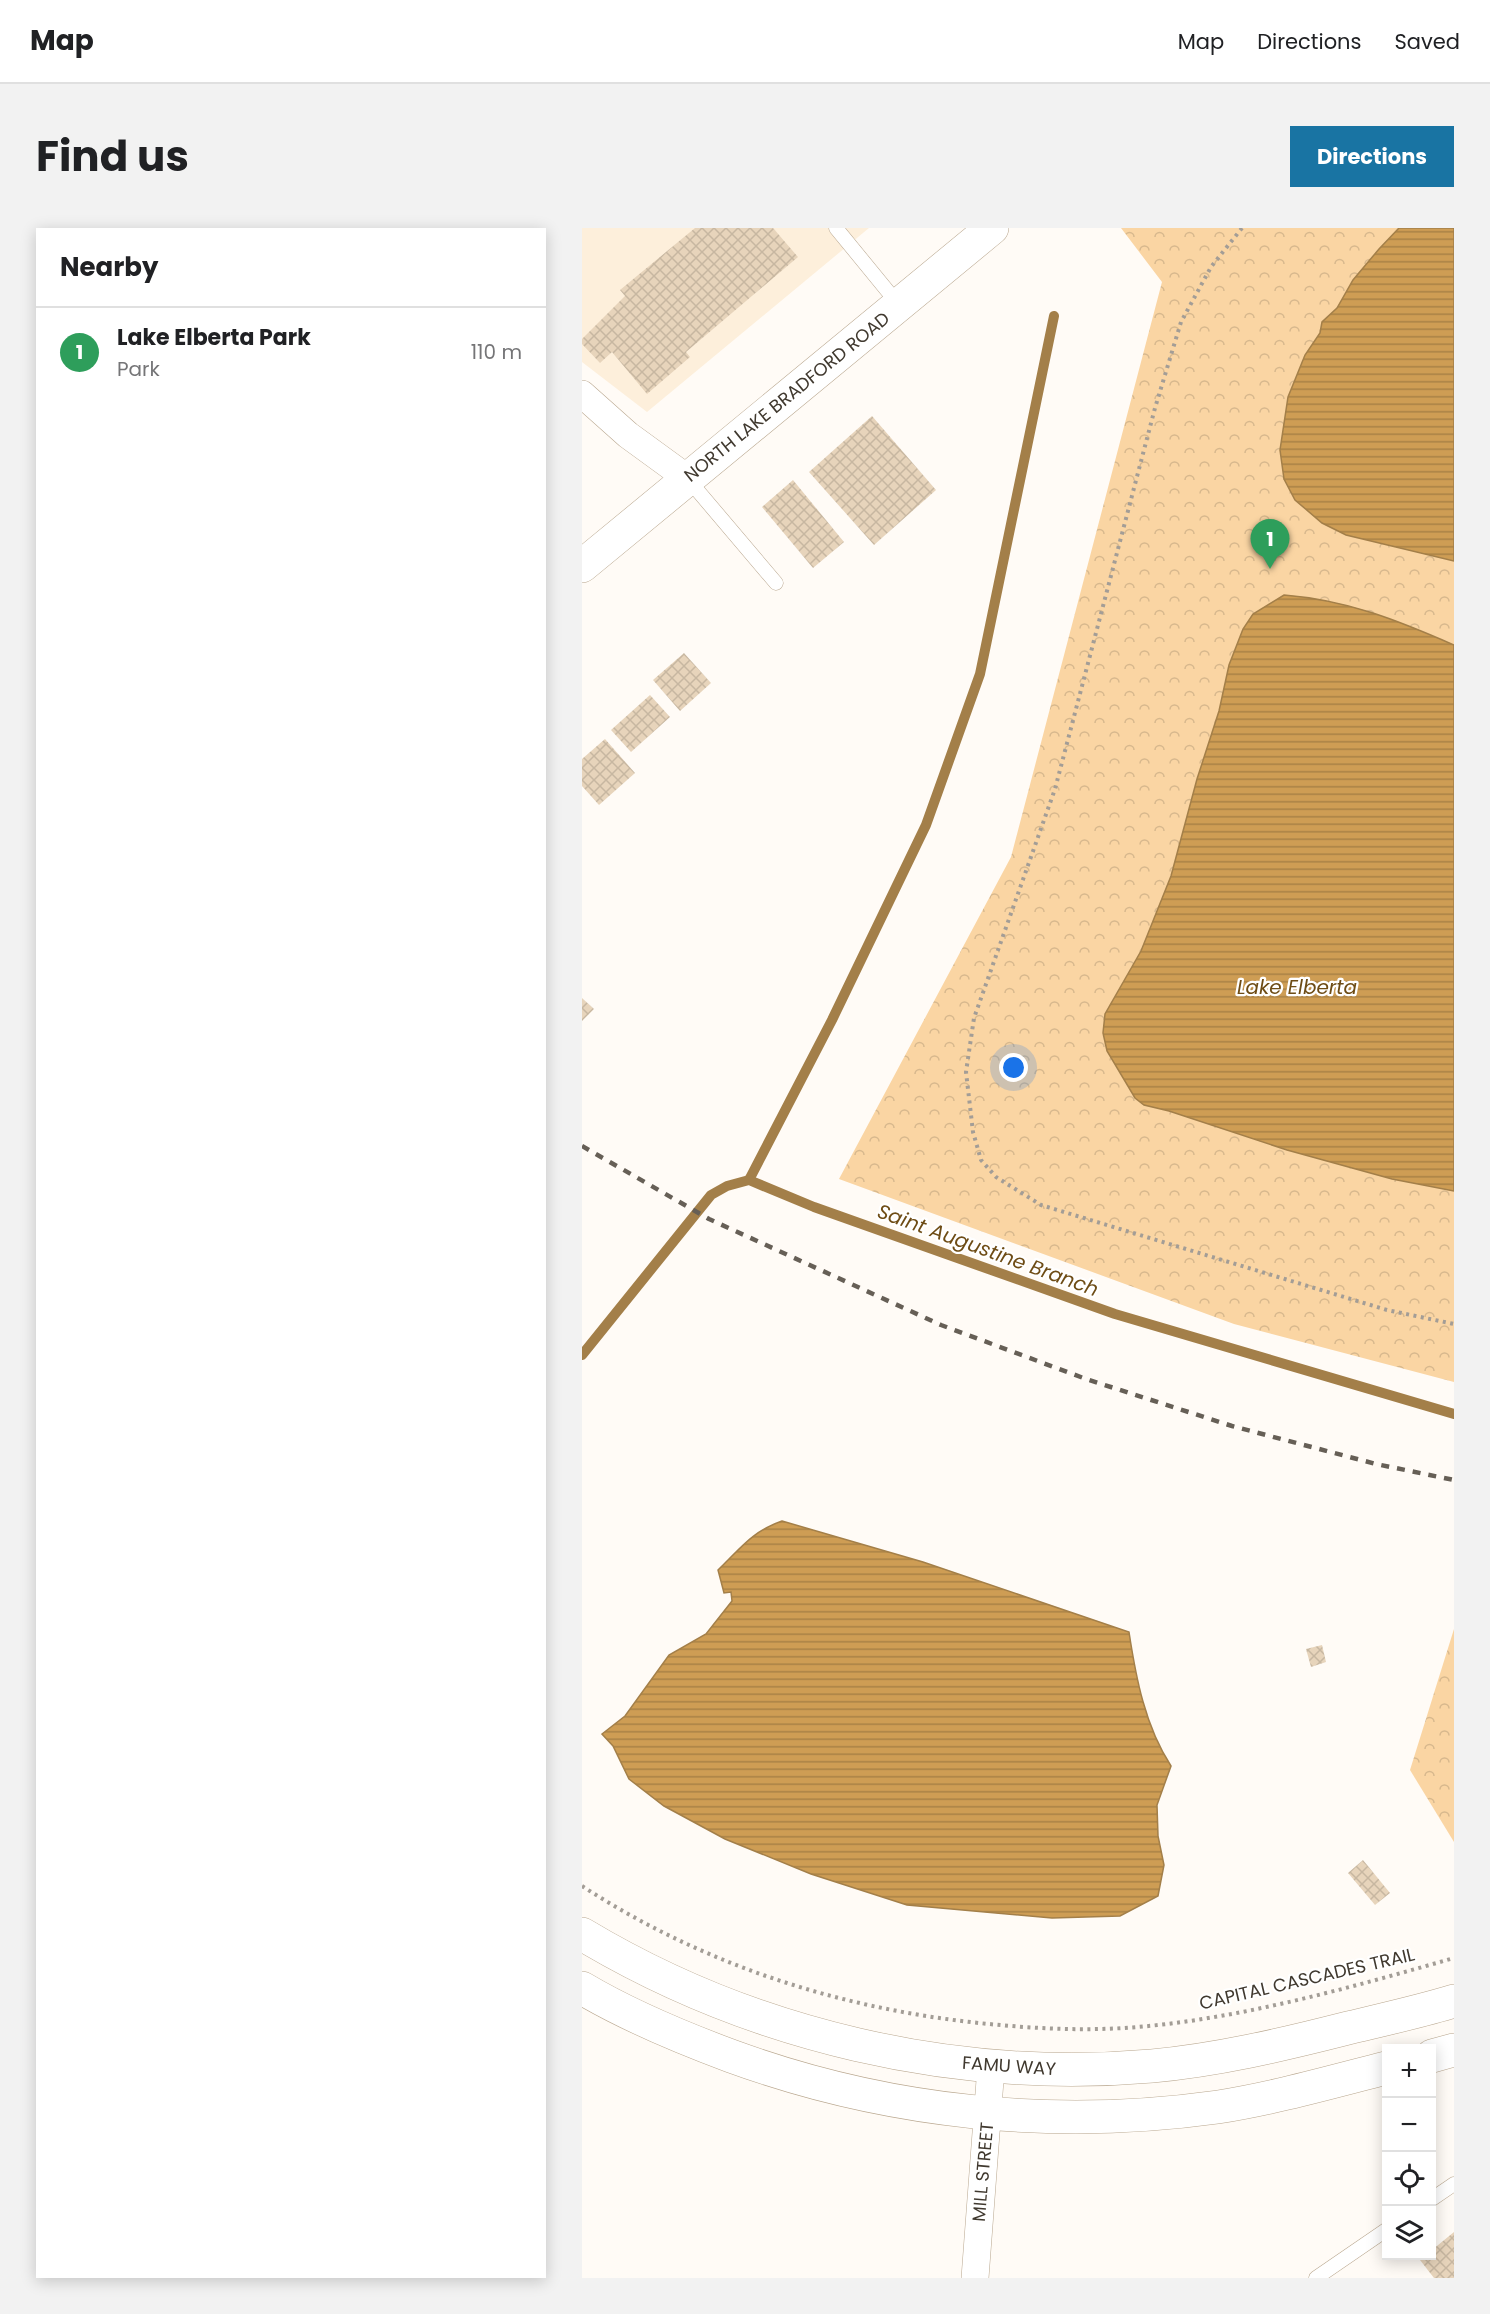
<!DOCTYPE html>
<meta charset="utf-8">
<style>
body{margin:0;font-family:Poppins,sans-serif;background:#f2f2f2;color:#202124}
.controls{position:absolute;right:18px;bottom:18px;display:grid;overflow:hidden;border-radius:0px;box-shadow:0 3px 15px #0003}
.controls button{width:54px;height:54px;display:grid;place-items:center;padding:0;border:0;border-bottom:2px solid #e0e0e0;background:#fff;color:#202124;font:30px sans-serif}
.you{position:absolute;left:432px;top:840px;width:21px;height:21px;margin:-15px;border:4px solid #fff;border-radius:50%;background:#1a73e8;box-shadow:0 0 0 9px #1a73e833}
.badge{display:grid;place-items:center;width:39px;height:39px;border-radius:50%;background:#1974a3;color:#fff;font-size:20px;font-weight:700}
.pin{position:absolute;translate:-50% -50px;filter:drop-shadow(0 2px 3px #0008)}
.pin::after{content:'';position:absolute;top:32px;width:21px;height:18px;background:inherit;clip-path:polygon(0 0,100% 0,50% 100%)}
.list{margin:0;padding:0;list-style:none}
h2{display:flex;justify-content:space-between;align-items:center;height:78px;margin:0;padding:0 24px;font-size:26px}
h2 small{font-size:20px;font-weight:400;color:#757577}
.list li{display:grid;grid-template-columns:39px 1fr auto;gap:18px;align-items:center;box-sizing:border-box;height:90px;padding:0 24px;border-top:2px solid #e0e0e0}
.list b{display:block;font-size:22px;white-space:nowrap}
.list p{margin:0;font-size:20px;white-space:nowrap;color:#757577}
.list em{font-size:20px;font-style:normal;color:#757577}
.icon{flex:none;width:33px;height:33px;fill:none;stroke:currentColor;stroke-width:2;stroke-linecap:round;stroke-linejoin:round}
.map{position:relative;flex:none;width:872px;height:2050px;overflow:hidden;border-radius:0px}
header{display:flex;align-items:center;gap:36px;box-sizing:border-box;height:84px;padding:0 30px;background:#fff;border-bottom:2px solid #e0e0e0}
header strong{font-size:28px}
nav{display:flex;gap:33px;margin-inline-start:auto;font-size:21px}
.intro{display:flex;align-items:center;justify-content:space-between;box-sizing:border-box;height:144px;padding:0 36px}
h1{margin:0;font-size:42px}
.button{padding:15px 27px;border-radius:0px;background:#1974a3;color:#fff;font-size:21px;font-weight:700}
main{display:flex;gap:36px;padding:0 36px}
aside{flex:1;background:#fff;border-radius:0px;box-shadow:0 3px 15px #0003}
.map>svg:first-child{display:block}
</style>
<header>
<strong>Map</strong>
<nav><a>Map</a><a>Directions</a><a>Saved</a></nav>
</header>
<div class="intro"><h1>Find us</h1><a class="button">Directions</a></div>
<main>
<aside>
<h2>Nearby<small></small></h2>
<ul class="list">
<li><span class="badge" style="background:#2e9e5b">1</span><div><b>Lake Elberta Park</b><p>Park</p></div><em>110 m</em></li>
</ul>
</aside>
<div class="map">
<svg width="872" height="2050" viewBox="0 0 872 2050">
<defs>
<pattern id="park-crowns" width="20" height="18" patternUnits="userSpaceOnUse" patternTransform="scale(1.5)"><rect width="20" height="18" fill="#fad5a3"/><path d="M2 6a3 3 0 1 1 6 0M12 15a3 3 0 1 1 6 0" fill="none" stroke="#d7b88d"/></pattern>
<pattern id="water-rules" width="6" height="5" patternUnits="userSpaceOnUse" patternTransform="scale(1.5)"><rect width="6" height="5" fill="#ce9d54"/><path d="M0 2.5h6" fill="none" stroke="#a98146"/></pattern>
<pattern id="building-cross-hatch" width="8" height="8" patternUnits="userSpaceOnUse" patternTransform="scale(1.5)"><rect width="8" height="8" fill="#e7d4bb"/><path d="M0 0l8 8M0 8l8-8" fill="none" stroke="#c7b7a1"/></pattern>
</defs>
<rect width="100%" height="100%" fill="#fffbf6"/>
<polygon fill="#fdefdb" points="0,0 287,0 65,184 0,134"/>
<g fill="url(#park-crowns)">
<polygon points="539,0 872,0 872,1154 652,1096 257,951 429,629 580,54"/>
<polygon points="872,1401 872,1614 828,1542"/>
</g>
<g fill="url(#water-rules)" stroke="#a37f49" stroke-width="1.5">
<polygon points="817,0 872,0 872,333 764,307 740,295 713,272 702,251 698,222 706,169 723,127 738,105 740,94 755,80 771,52 797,21"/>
<path d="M702 367C765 372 815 392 872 417V963L810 951 705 922 587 883 562 877 553 870 525 823 521 805 523 786 559 723 589 648 615 551 637 483 647 437 661 401 671 386Z"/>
<path d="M200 1293 341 1334 547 1404C554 1450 563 1498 589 1538L575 1577 576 1608 582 1637 576 1668 538 1688 470 1690 325 1677 229 1646 143 1611 82 1578 47 1551 31 1518 20 1506 43 1488 87 1427 124 1406 150 1373 149 1364 142 1365 136 1342C159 1320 169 1304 200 1293Z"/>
</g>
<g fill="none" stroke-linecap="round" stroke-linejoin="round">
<g stroke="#a37f49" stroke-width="10">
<polyline points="167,952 250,792 344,597 398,446 472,88"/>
<polyline points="0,1127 129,967 145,958 167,952 232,979 533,1086 872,1186"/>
</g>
</g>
<g fill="url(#building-cross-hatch)">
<polygon points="113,0 191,0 216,29 104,124 108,129 65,166 30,124 18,135 0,116 0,111 43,68 38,62"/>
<polygon points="290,188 354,262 292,317 227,244"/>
<polygon points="211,252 262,314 231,340 180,279"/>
<polygon points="102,425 129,455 98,483 71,452"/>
<polygon points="68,467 88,489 49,524 29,502"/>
<polygon points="23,511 53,545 17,577 0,558 0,531"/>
<polygon points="0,770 12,781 0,793"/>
<polygon points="740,1417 744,1434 729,1439 724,1421"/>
<polygon points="781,1632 808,1665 793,1677 766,1645"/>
<polygon points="872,2004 872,2050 852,2050 838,2032 843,2028 850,2028 850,2022"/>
</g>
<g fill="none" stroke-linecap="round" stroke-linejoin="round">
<defs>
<g id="service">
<polyline points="254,0 317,77"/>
<polyline points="105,250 194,355"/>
<polyline points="850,1971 872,1956"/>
<polyline points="734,2050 804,2002"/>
</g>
<g id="minor">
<polyline points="0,166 46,207 105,250"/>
<polyline points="393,2050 409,1839"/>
</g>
<g id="tertiary">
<path d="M0 1706C170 1808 373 1855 570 1838 635 1832 699 1817 762 1801 799 1792 836 1784 872 1773"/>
<path d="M0 1760C47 1788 98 1809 149 1828 305 1885 471 1902 636 1879 693 1870 749 1854 804 1840"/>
<polyline points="850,1828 872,1822"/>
</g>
<polyline id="secondary" points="0,338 410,0"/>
</defs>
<use href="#service" stroke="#b9a78f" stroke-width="15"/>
<use href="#minor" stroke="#b9a78f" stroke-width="28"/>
<use href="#tertiary" stroke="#b9a78f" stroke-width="34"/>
<use href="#secondary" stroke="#b9a78f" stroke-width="34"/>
<g stroke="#a39d96" stroke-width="4" stroke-dasharray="3 4.5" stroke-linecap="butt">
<polyline points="660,0 629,39 599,94 573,180 473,561 392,790 384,844 391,904 399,932 414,949 459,977 805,1082 872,1096"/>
<path d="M0 1658C120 1736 255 1780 397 1795 445 1800 494 1803 542 1800 651 1793 767 1760 872 1730"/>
</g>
<use href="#service" stroke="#fff" stroke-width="14"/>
<use href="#minor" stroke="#fff" stroke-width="27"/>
<use href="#tertiary" stroke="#fff" stroke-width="33"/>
<use href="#secondary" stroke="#fff" stroke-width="33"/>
<polyline stroke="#665f56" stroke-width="4.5" stroke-dasharray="8 8" stroke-linecap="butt" points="0,918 127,991 359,1097 504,1151 650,1198 794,1236 872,1252"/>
</g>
<g text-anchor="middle" stroke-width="4.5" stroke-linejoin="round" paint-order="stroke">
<g font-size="18" fill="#40392f" stroke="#fff">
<text transform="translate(205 169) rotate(-39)" y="6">NORTH LAKE BRADFORD ROAD</text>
<text transform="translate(725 1751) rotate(-13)" y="6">CAPITAL CASCADES TRAIL</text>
<text transform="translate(427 1838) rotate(4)" y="6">FAMU WAY</text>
<text transform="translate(401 1944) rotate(-85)" y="6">MILL STREET</text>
</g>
<g font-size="20" font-style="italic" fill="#6e4c15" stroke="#fff">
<text x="715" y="766">Lake Elberta</text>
<text transform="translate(406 1022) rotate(20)" y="7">Saint Augustine Branch</text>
</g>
</g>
</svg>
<div class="controls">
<button>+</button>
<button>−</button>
<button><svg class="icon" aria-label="locate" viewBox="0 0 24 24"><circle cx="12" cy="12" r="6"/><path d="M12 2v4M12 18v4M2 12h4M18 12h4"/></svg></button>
<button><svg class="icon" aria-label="layers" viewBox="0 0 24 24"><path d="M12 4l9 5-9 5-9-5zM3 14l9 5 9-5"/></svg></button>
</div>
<div class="you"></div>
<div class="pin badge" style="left:688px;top:341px;background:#2e9e5b">1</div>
</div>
</main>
